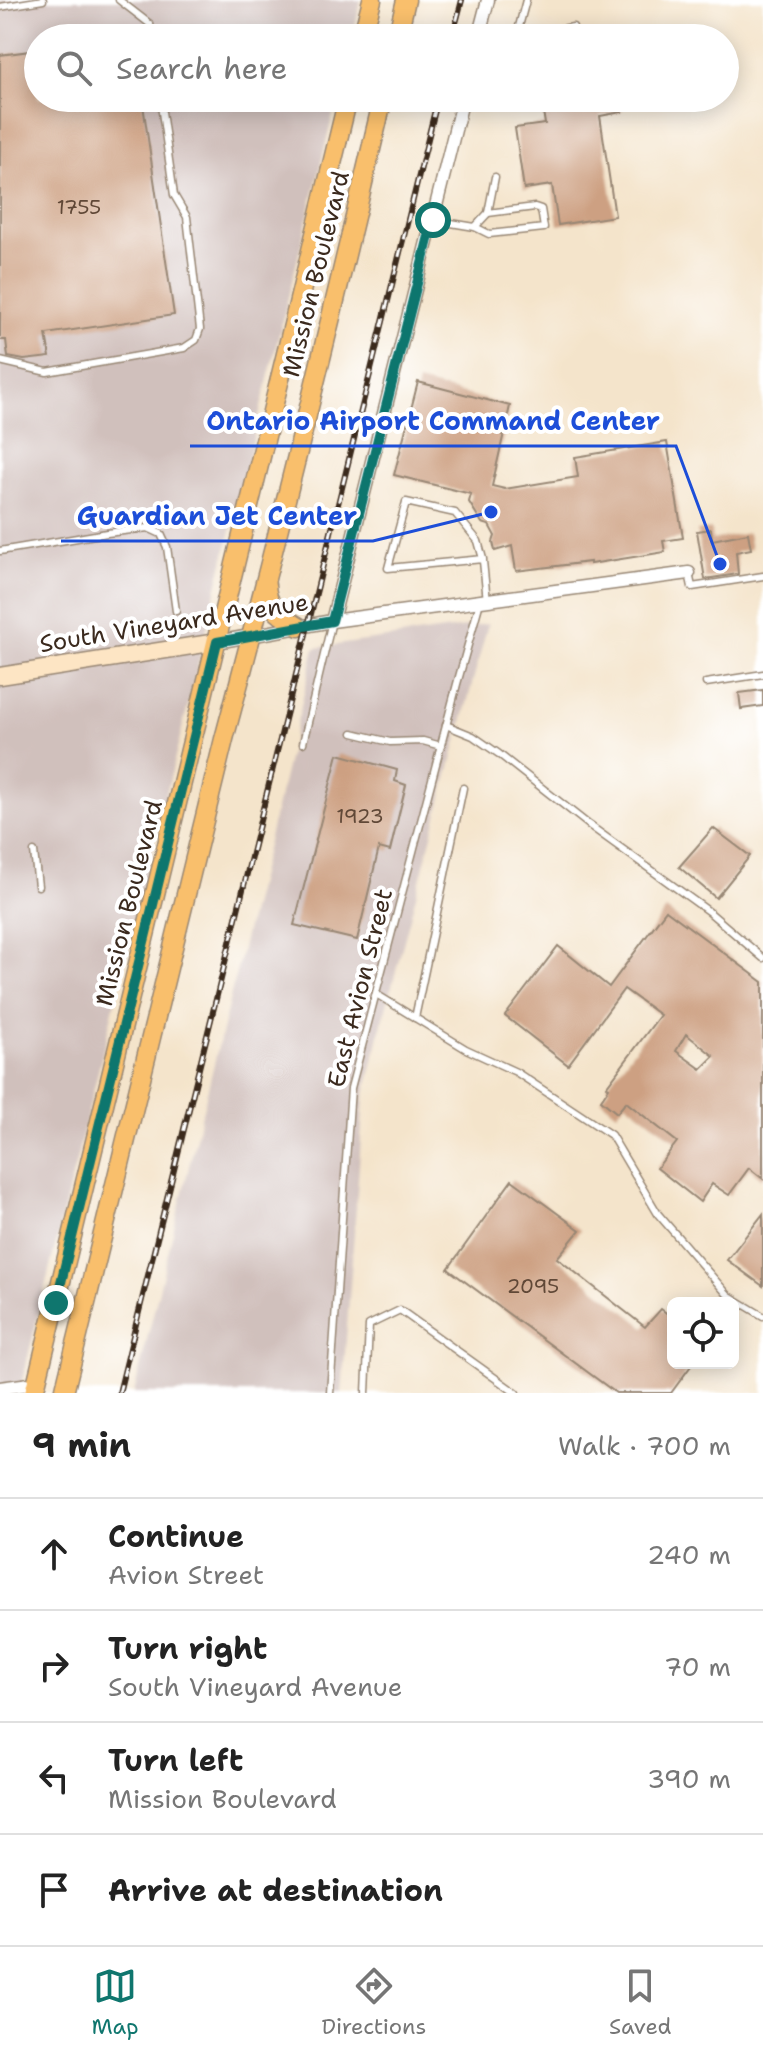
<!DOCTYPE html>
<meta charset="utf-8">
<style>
body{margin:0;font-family:"Shantell Sans",sans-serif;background:#f6f6f6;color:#222}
.controls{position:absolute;right:24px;bottom:24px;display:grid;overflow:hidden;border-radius:12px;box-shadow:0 4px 20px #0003}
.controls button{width:72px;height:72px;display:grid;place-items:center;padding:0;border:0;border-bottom:2px solid #e0e0e0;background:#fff;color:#222;font:40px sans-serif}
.stop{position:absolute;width:24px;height:24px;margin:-18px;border:6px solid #0f766e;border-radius:50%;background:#fff}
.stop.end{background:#0f766e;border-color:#fff;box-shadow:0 2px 8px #0008}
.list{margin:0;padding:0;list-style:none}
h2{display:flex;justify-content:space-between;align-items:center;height:104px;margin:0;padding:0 32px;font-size:34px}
h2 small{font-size:26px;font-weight:400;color:#767676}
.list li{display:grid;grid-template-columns:52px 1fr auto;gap:24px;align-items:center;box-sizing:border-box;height:112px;padding:0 32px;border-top:2px solid #e0e0e0}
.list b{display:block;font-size:30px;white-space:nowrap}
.list p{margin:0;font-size:26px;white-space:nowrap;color:#767676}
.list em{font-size:26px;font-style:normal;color:#767676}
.icon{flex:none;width:44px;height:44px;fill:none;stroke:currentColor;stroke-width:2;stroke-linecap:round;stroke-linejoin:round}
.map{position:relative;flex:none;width:763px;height:1393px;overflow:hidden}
.search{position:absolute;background:#fff;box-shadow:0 4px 20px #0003;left:24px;right:24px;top:24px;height:88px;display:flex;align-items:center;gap:20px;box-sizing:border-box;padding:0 28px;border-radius:44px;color:#767676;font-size:30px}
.sheet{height:552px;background:#fff}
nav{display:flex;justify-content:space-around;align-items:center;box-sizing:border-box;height:112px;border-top:2px solid #e0e0e0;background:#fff;font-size:22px;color:#767676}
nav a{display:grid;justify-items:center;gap:4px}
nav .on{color:#0f766e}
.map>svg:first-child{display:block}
</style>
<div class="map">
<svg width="763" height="1393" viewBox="0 0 763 1393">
<rect width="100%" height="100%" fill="#fff"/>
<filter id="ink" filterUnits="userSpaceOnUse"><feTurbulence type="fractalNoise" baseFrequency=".0125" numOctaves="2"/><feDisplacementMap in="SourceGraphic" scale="16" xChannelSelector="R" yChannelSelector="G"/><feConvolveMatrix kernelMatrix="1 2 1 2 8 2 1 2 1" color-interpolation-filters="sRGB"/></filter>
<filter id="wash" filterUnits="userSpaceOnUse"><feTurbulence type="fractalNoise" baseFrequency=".006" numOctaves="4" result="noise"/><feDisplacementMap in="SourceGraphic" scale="32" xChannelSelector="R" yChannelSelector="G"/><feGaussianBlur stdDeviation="1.8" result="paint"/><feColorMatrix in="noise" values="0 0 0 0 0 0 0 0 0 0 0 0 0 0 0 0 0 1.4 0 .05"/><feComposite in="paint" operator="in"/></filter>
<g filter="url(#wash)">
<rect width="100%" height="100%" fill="#f4e4cb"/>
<g fill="#d0c0bc">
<polygon points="0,0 361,0 352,38 38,38 38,98 337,98 19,1393 0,1393"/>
<polygon points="488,624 381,1027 364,1099 342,1393 134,1393 315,648"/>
</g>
<g id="blocks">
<g fill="#cda082" fill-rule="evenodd">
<polygon points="38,50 38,98 142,98 174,315 46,334 50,357 24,360 8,357 6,340 0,340 0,55"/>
<polygon points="541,98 620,98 622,112 600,116 615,216 558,225 552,185 524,189 515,128 545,124"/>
<polygon points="418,382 510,406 492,486 505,489 578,477 575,457 667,442 683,538 663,541 665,552 590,564 590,562 516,571 512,546 495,551 493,542 495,536 489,525 482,523 469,502 471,494 394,475"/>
<polygon points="711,529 712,540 748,533 751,549 736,552 738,574 705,579 697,531"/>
<polygon points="763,690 763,706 741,709 739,693"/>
<polygon points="338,754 397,770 395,781 406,785 390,851 379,848 357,940 294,925"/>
<polygon points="713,828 750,856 716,898 679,867"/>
<path d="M666 910 763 982V1179L749 1168 729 1195 712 1184 700 1202 657 1168 677 1142 626 1102 617 1113 601 1100 609 1088 607 1086 660 1015 624 989 568 1065 505 1016 558 946 609 987ZM686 1034 714 1056 701 1069 676 1051Z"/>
<polygon points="512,1180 580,1230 557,1258 645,1327 661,1309 673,1318 673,1363 693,1363 671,1393 616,1393 448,1269"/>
<polygon points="763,1214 763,1286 727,1260"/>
</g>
</g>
</g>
<g filter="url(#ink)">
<use href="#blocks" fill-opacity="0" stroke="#988774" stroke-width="2"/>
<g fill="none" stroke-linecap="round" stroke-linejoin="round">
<defs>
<g id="service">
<polyline points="119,0 150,24 152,38"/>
<polyline points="0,7 43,0"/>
<polyline points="516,37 573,27"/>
<polyline points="516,38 526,0"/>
<polyline points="433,220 475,227 489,234 544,228 541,209 535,207 488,213"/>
<polyline points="475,227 488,213 495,177"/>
<polyline points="0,361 47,372 184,348 196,340 200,329 187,217 174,195 160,98"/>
<polyline points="0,551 107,533 148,528 161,534 167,547 176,611"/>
<polyline points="483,559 388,568 406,502 455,513 478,541 483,559 483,561 487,601"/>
<polyline points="689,573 692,587 763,576"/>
<polyline points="706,683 763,674"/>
<polyline points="446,725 473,736 499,754 589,825 708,911 763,958"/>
<polyline points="353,733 390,742 423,741 441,746"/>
<polyline points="303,743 332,621"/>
<polyline points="34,852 38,886"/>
<polyline points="376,994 466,1049 516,1072 611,1135 658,1214 728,1295 763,1316"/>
<polyline points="415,1018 463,788"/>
<polyline points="330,1393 351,1088 457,684 480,602"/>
<polyline points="366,1393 369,1325 400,1310 516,1393"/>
</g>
<g id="minor">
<polyline points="478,38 488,0"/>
<polyline points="332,621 463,98"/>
<polyline points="217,642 332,621 689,573"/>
<polyline points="0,1388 37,1383"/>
</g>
<polyline id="secondary" points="0,676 217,642"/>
<g id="primary">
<polyline points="362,38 372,0"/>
<polyline points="397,38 406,0"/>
<path d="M266 585C267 608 280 615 299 627"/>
<polyline points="34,1393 348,98"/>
<path d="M64 1393 224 739C281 527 333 312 383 98"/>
</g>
</defs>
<use href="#service" stroke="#988774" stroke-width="9"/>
<use href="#minor" stroke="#988774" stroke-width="15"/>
<use href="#secondary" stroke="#988774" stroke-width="19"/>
<use href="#primary" stroke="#988774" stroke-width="21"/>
<use href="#service" stroke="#fff" stroke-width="6"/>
<use href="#minor" stroke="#fff" stroke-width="12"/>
<use href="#secondary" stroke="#fde5c4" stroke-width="16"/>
<use href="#primary" stroke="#f9bf6c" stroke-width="18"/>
<defs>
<g id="rail">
<polyline points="452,38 462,0"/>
<polyline points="119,1393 438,98"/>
</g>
</defs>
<use href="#rail" stroke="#3b2a1e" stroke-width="6"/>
<use href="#rail" stroke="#fff" stroke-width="3" stroke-dasharray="9" stroke-linecap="butt"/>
</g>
</g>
<g fill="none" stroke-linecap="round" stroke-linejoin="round" filter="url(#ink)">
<polyline stroke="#0f766e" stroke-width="10" points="56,1303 217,642 332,621 433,220"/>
</g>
<g text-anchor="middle" stroke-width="8" stroke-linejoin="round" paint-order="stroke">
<g font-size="20" fill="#604837">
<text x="79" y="214">1755</text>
<text x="360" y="823">1923</text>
<text x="533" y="1293">2095</text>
</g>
<g font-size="24" fill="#3b2a1e" stroke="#fff">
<text transform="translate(316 274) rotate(-76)" y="8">Mission Boulevard</text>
<text transform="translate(174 623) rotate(-9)" y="8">South Vineyard Avenue</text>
<text transform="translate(129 903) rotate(-76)" y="8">Mission Boulevard</text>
<text transform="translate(360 988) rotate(-76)" y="8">East Avion Street</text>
</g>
</g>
<path fill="none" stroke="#1d4ed8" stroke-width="3" d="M720 564L676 446H190M491 512L373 541H61"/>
<g fill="#1d4ed8" stroke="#fff" stroke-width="3">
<circle cx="720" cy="564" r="8"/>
<circle cx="491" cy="512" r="8"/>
</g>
<g font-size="26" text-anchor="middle" font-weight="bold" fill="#1d4ed8" stroke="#fff" stroke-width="8" stroke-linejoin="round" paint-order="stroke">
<text x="433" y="430">Ontario Airport Command Center</text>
<text x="217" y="525">Guardian Jet Center</text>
</g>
</svg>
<div class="controls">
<button><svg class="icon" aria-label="locate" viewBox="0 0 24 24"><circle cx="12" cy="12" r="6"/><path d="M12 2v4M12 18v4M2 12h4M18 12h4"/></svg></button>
</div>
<div class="stop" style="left:433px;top:220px"></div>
<div class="stop end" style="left:56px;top:1303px"></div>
<div class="search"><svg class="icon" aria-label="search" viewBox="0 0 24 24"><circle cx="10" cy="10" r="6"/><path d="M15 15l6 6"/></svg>Search here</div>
</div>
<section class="sheet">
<h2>9 min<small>Walk · 700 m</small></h2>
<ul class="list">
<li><svg class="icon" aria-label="ahead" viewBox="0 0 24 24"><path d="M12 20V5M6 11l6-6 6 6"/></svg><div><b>Continue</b><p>Avion Street</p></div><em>240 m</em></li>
<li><svg class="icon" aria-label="right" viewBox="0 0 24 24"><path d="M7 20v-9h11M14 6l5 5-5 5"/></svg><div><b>Turn right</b><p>South Vineyard Avenue</p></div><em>70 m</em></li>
<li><svg class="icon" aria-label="left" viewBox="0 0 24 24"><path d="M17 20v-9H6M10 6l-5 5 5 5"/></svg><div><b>Turn left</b><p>Mission Boulevard</p></div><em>390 m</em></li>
<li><svg class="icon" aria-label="arrive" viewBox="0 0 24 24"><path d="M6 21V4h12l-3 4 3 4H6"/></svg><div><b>Arrive at destination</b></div></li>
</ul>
</section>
<nav>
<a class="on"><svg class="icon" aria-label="map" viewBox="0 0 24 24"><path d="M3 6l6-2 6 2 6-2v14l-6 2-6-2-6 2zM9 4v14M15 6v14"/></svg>Map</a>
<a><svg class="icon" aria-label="directions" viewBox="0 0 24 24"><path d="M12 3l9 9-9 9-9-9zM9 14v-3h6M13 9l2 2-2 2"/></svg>Directions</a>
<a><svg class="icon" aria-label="saved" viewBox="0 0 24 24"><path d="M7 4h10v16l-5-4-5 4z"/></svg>Saved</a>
</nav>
